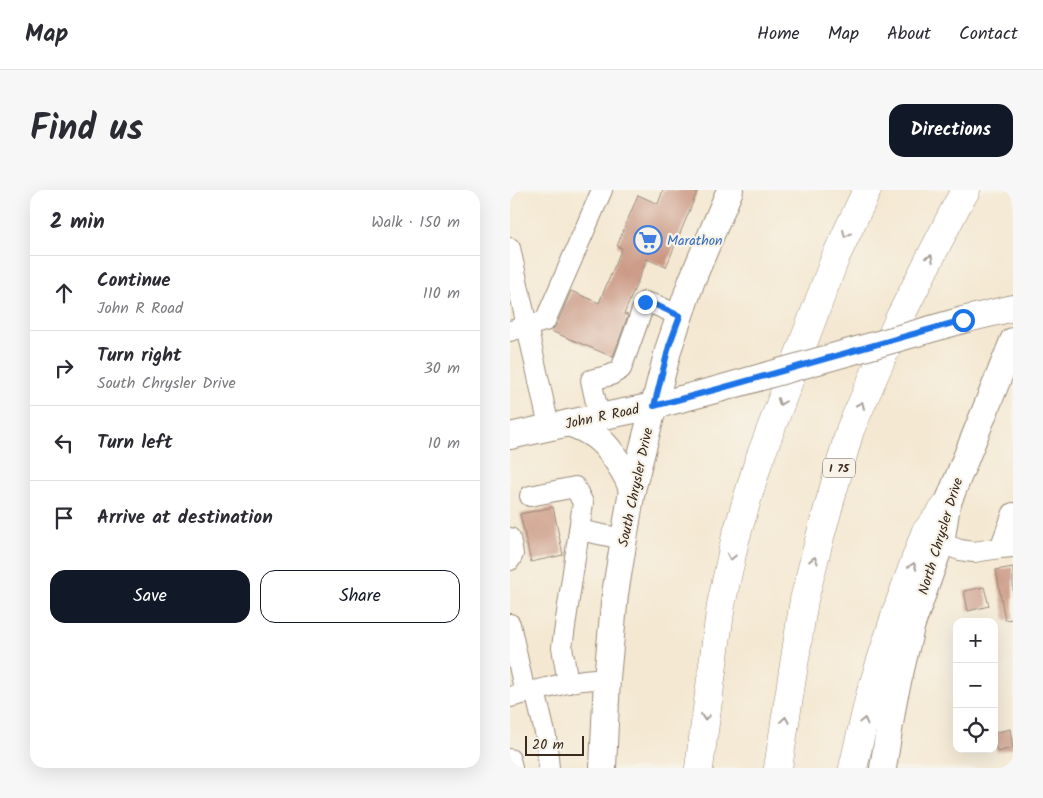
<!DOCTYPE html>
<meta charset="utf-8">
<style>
body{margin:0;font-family:Kalam,sans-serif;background:#f7f7f7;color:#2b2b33}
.controls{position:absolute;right:15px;bottom:15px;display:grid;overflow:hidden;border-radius:10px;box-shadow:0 5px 20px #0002}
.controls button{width:45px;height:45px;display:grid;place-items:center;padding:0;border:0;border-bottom:1px solid #e1e1e2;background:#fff;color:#2b2b33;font:25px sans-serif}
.scale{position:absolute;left:15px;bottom:12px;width:59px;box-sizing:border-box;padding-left:5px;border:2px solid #3b2a1e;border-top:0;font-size:14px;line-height:18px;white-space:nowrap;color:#3b2a1e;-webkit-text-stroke:4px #f7f3e8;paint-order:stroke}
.stop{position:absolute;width:15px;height:15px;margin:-11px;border:4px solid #1a73e8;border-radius:50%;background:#fff}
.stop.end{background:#1a73e8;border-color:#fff;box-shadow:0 1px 5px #0008}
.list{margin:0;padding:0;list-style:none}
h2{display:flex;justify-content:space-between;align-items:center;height:65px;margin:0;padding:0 20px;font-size:21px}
h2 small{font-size:16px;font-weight:400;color:#7c7c81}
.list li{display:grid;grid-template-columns:32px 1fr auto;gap:15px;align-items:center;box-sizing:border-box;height:75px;padding:0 20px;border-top:1px solid #e1e1e2}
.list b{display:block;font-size:19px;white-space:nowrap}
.list p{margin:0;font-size:16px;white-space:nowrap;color:#7c7c81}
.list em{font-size:16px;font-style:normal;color:#7c7c81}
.actions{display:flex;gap:10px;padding:15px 20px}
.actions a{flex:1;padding:11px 0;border:1px solid #111827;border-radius:15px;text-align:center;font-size:18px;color:#111827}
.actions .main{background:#111827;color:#fff}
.icon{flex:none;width:28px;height:28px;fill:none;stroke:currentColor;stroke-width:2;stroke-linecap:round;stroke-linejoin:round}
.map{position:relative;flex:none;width:503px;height:578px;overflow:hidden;border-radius:15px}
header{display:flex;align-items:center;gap:30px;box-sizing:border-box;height:70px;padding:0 25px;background:#fff;border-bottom:1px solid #e1e1e2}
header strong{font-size:24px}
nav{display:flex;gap:28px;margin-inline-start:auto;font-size:18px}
.intro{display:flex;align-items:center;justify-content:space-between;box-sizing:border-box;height:120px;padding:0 30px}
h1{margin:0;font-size:35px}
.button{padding:12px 22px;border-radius:15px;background:#111827;color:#fff;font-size:18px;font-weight:700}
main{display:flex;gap:30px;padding:0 30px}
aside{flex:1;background:#fff;border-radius:15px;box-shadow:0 5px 20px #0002}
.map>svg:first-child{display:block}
</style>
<header>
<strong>Map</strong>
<nav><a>Home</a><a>Map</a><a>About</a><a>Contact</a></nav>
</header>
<div class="intro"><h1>Find us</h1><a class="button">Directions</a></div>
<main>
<aside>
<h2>2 min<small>Walk · 150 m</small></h2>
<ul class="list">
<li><svg class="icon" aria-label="ahead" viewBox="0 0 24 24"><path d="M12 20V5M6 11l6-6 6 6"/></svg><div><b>Continue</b><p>John R Road</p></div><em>110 m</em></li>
<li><svg class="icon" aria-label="right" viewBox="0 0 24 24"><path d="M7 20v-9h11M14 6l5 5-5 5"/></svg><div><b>Turn right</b><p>South Chrysler Drive</p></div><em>30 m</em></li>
<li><svg class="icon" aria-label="left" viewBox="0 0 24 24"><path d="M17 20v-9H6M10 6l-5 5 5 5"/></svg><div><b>Turn left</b></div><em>10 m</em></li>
<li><svg class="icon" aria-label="arrive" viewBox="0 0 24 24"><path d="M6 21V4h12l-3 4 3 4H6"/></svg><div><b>Arrive at destination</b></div></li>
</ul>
<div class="actions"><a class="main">Save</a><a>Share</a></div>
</aside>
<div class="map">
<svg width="503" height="578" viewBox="0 0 503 578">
<rect width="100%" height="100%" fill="#f7f3e8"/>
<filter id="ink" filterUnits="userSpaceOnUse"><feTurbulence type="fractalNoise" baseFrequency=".02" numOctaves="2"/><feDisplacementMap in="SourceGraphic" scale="10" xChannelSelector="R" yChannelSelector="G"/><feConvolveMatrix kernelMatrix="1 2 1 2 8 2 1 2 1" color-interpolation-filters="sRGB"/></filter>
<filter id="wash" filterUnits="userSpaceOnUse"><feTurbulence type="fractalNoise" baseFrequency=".0096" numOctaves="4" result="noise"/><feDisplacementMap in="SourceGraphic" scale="20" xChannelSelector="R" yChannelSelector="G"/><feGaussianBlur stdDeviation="1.12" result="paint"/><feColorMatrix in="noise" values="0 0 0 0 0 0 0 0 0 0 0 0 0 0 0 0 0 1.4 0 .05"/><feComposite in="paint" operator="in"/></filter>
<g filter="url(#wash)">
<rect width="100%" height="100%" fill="#f4e8d2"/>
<g id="blocks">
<g fill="#ca9783">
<polygon points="153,0 188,0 156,77 137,69 114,124 118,125 103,167 41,141 46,136 61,101 89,113 112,58 107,56 128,5 148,14"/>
<polygon points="43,317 53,365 21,372 10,324"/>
<polygon points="503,377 503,429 495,430 486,380"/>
<polygon points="474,397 479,416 458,421 454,401"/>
<polygon points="500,539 503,558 487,562 484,550 484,543"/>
</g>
</g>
</g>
<g filter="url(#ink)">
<use href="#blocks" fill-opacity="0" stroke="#988978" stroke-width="1"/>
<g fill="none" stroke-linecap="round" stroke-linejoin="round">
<defs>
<g id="minor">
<polyline points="0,58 39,237"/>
<polyline points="0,141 35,131 92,0"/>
<polyline points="89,226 81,190 101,185 111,179 135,112 148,116 170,126"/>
<polyline points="20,306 65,297 73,313 52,457 58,493"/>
<polyline points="69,340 113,349"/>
<polyline points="0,348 3,364 0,370"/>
<polyline points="431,353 450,360 464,362 490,358 503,357"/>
<polyline points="490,358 503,323"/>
<polyline points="0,434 15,503"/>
<polyline points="25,501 36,547 39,578"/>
<polyline points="0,507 61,492 73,490 97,488"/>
<polyline points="0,569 2,578"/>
</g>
<g id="major">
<polyline points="453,130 503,118"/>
<path d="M59 233C70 237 81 242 90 250 101 260 118 285 122 300"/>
<polyline points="0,246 59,233 144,216 209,199"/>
<polyline points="93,578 97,488 105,404 122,300 159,157 182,90 220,0"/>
<polyline points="373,578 384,509 401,437 431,353 437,315 503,151"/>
</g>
<g id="highway">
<polyline points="189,578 211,415 225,350 248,273 326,66 357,0"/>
<polyline points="268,578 294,410 310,347 340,240 389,129 447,15 456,0"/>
<polyline points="343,578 360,505 387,420 415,343 437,315"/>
</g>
</defs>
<use href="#minor" stroke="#988978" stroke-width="22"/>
<use href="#major" stroke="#988978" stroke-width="28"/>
<use href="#highway" stroke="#988978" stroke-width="29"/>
<use href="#minor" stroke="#fff" stroke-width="20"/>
<use href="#major" stroke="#fff" stroke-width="26"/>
<use href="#highway" stroke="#fff" stroke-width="28"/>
<defs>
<polyline id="major-bridge" points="209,199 453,130"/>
</defs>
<use href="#major-bridge" stroke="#988978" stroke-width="28" stroke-linecap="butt"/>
<use href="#major-bridge" stroke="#fff" stroke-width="26"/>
</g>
<defs><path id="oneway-chevron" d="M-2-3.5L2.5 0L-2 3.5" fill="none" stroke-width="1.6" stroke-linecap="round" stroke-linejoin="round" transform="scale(1.25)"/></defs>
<g stroke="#a79f9a">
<use href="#oneway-chevron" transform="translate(336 44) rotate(115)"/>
<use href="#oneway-chevron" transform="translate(420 68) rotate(-63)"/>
<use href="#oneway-chevron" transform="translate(271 212) rotate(111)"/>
<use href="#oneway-chevron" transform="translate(351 215) rotate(-66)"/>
<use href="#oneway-chevron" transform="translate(221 367) rotate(102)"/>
<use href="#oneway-chevron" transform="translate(304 370) rotate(-76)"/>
<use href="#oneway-chevron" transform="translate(403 376) rotate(-70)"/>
<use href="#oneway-chevron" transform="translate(195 527) rotate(98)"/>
<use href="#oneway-chevron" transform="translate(275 530) rotate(-81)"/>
<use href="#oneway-chevron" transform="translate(354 531) rotate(-77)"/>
</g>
</g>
<g fill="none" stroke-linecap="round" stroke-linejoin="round" filter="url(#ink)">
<polyline stroke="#1a73e8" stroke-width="6" points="135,112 148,116 170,126 159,156 144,216 208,199 453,130"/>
</g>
<defs>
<symbol id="supermarket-ring" viewBox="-11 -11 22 22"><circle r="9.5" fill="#f7f3e8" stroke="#3f7fe0" stroke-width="1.5"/><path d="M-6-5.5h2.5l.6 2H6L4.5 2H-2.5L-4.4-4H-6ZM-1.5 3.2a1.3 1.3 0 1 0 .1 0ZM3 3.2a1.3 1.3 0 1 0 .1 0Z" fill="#3f7fe0"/></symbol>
</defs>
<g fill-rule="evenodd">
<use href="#supermarket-ring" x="122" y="34" width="32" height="32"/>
</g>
<g text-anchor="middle" stroke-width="4.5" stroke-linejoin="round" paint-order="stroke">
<rect fill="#f7f3e8" stroke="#73665b" stroke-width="1" x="313" y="268.5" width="32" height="19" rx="4"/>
<g font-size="12" font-weight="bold" fill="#3b2a1e">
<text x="329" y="282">I 75</text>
</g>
<g font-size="14" fill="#366cbe" stroke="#f7f3e8" text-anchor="start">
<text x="157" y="55">Marathon</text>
</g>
<g font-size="14" fill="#3b2a1e" stroke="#f7f3e8">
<text transform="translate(92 226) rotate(-12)" y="5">John R Road</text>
<text transform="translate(125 297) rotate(-78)" y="5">South Chrysler Drive</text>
<text transform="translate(430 346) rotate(-73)" y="5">North Chrysler Drive</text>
</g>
</g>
</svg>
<div class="controls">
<button>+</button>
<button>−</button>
<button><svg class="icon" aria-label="locate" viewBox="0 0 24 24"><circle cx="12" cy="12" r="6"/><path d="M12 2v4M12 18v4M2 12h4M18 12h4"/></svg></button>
</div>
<div class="scale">20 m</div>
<div class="stop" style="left:453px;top:130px"></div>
<div class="stop end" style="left:135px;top:112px"></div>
</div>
</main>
